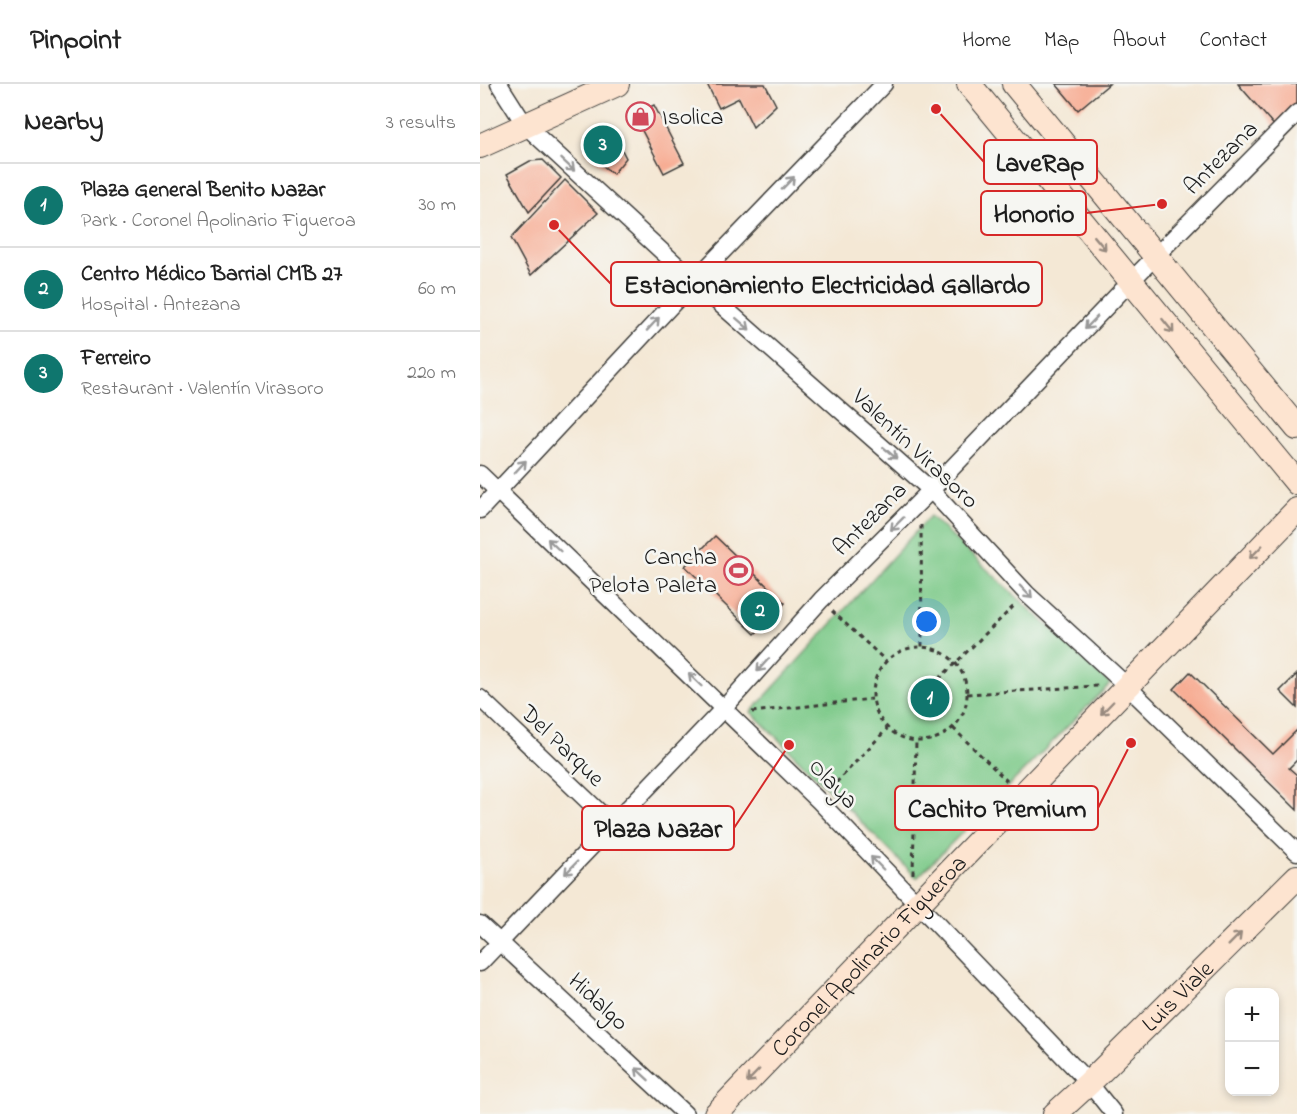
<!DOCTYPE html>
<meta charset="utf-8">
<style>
body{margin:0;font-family:"Indie Flower",sans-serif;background:#f2f2f2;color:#222}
.controls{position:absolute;right:18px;bottom:18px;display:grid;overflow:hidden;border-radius:12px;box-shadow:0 3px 9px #0003}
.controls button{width:54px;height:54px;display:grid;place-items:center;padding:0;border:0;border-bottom:2px solid #e0e0e0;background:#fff;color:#222;font:30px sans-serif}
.you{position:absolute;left:447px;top:538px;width:21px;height:21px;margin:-15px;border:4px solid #fff;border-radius:50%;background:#1a73e8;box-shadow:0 0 0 9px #1a73e833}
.badge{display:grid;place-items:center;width:39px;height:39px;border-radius:50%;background:#0f766e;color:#fff;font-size:20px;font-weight:700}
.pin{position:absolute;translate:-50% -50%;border:3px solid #fff;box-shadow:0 2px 6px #0006}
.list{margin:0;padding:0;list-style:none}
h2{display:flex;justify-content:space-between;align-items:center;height:78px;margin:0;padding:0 24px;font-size:26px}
h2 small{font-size:20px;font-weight:400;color:#767676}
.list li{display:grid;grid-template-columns:39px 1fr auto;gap:18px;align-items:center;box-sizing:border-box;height:84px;padding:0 24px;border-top:2px solid #e0e0e0}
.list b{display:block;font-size:22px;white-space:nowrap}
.list p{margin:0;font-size:20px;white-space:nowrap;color:#767676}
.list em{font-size:20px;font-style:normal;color:#767676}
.map{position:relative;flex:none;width:817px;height:1030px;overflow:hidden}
header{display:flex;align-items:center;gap:36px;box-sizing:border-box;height:84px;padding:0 30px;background:#fff;border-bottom:2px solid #e0e0e0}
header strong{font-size:28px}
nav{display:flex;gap:33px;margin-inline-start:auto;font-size:21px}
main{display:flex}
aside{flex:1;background:#fff}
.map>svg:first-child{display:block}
</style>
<header>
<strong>Pinpoint</strong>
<nav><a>Home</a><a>Map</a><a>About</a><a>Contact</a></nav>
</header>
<main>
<aside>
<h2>Nearby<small>3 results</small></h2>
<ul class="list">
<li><span class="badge">1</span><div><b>Plaza General Benito Nazar</b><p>Park · Coronel Apolinario Figueroa</p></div><em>30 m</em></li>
<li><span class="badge">2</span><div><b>Centro Médico Barrial CMB 27</b><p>Hospital · Antezana</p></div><em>60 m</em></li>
<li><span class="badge">3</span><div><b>Ferreiro</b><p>Restaurant · Valentín Virasoro</p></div><em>220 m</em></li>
</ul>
</aside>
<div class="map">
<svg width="817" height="1030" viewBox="0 0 817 1030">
<rect width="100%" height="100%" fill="#f6f6f2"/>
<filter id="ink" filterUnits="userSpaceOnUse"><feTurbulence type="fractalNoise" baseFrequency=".0167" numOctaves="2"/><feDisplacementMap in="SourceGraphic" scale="12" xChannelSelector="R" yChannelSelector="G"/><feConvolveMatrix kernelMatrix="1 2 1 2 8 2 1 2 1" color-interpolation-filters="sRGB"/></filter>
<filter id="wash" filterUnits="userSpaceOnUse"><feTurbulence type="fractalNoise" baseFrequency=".008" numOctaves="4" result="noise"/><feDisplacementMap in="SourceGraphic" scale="24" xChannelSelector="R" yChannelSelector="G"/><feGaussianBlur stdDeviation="1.35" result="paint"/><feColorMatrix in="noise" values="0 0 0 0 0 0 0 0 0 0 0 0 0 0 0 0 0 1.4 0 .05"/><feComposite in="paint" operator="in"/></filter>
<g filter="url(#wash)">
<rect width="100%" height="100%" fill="#f4e8d5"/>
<polygon fill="#7cc988" stroke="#4c7252" stroke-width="1.5" points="450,432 630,600 437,794 271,628"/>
<g id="blocks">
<g fill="#f7ad94">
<polygon points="227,0 285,0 296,21 273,43 259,14 239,24"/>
<polygon points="576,0 629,0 598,26"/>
<polygon points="758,0 817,0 817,27 798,46"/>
<polygon points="174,21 204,79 184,89 154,31"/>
<polygon points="130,43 146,74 133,90 105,67 108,55"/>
<polygon points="63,76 81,94 49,128 27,90 50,77"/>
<polygon points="85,96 118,129 51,191 31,154"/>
<polygon points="235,452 305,519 275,550 205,482"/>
<polygon points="710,588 793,670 817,646 817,676 809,684 817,691 817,726 694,605"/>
<polygon points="817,590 817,624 800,607"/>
</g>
</g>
</g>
<g filter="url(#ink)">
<use href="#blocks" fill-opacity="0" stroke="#3c3b38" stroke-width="1.5"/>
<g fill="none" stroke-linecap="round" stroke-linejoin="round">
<defs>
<g id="street">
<polyline points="19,0 45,41 214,197 451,406 547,510 647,602 817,768"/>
<polyline points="0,390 339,717 609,999 634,1030"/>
<polyline points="0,426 214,197 404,0"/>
<polyline points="0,614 133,741"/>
<polyline points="0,840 205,1030"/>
<polyline points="0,879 244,624 341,516 451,406 651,197 817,29"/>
</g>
<g id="secondary">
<polyline points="489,0 817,399"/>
<polyline points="534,0 817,344"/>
<polyline points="0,62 137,0"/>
<path id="s1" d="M236 1030 817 426"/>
<path id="s2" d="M575 1030 609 999 817 793"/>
</g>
</defs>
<use href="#street" stroke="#3c3b38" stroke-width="19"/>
<use href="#secondary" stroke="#3c3b38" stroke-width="26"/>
<g stroke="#3c3b38" stroke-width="3" stroke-dasharray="4.5 4.5" stroke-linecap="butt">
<polyline points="441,441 442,563"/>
<polyline points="352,527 406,577"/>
<circle cx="440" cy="610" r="47"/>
<polyline points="459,595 535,521"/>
<polyline points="487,610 618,602"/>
<polyline points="272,628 392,615"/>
<polyline points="473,644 527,697"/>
<polyline points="350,705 407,645"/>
<polyline points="433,790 436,657"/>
</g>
<use href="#street" stroke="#fff" stroke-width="16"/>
<use href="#secondary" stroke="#fde4d0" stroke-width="24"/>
</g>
<defs><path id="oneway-shaft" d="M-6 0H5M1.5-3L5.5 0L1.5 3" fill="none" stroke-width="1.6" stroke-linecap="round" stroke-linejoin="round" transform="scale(1.5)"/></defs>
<g stroke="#999">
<use href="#oneway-shaft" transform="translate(88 81) rotate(43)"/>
<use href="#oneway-shaft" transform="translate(308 99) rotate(-46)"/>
<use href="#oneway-shaft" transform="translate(611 239) rotate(134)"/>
<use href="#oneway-shaft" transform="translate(173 240) rotate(-47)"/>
<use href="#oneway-shaft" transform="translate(263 240) rotate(41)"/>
<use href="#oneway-shaft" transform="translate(410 369) rotate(41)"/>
<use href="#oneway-shaft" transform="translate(40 383) rotate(-47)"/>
<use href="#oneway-shaft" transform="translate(417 440) rotate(135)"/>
<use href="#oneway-shaft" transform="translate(74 461) rotate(-136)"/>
<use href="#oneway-shaft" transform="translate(546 508) rotate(46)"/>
<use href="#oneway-shaft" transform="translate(283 581) rotate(132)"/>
<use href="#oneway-shaft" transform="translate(215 596) rotate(-136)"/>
<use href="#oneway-shaft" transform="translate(397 779) rotate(-134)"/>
<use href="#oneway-shaft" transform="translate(91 784) rotate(134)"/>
<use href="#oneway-shaft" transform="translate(162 990) rotate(-137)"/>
</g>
<g stroke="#988a7f">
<use href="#oneway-shaft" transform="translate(620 159) rotate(50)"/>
<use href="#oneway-shaft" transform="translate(688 242) rotate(51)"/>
<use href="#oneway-shaft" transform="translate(776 468) rotate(134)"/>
<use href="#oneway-shaft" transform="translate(627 624) rotate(134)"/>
<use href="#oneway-shaft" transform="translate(755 855) rotate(-45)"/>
<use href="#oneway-shaft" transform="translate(273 992) rotate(134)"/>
</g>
</g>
<defs>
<symbol id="shop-ring" viewBox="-11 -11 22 22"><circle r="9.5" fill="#f6f6f2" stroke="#d1495b" stroke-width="1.5"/><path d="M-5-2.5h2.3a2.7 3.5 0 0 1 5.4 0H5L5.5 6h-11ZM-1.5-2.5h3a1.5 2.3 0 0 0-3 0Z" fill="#d1495b"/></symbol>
<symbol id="stadium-ring" viewBox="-11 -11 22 22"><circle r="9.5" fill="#f6f6f2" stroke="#d1495b" stroke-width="1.5"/><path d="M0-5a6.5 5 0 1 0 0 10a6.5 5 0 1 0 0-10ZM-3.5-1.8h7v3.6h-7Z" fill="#d1495b"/></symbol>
</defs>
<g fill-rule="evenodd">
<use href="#shop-ring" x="144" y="16" width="33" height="33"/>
<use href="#stadium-ring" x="242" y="470" width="33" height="33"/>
</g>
<g text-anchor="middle" stroke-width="5" stroke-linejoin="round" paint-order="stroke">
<g font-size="24" fill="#1c1c1c" stroke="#f6f6f2" text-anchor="start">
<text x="182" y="40">Isolica</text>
<text x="237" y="480" text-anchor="end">Cancha<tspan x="237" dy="28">Pelota Paleta</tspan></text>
</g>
<g font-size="24" fill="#1c1c1c" stroke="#f6f6f2">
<text transform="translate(740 73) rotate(-45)" y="8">Antezana</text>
<text transform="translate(436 364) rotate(43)" y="8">Valentín Virasoro</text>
<text transform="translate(389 434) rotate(-45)" y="8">Antezana</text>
<text transform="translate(83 661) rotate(44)" y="8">Del Parque</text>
<text transform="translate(354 699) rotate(46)" y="8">Olaya</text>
<text dy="8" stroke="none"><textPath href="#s1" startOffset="220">Coronel Apolinario Figueroa</textPath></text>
<text dy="8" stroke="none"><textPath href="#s2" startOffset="170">Luis Viale</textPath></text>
<text transform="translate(119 917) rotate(43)" y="8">Hidalgo</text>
</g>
</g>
<path fill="none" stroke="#d62828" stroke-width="2" d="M456 25L504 78M682 120L606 129M74 141L131 200M651 659L618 724M309 661L254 744"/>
<g fill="#d62828" stroke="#f6f6f2" stroke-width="2">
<circle cx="456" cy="25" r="6"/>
<circle cx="682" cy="120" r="6"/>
<circle cx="74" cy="141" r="6"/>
<circle cx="651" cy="659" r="6"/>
<circle cx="309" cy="661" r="6"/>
</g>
<g fill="#f6f6f2" stroke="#d62828" stroke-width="2">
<rect x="504" y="56" width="113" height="44" rx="6"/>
<rect x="501" y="107" width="105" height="44" rx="6"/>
<rect x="131" y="178" width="431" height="44" rx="6"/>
<rect x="415" y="702" width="203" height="44" rx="6"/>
<rect x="102" y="722" width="152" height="44" rx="6"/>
</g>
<g font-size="26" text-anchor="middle" font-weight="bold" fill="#1c1c1c">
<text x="560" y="87">LaveRap</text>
<text x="554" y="138">Honorio</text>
<text x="347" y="209">Estacionamiento Electricidad Gallardo</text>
<text x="517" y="733">Cachito Premium</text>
<text x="178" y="753">Plaza Nazar</text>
</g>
</svg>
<div class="controls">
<button>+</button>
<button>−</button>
</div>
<div class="you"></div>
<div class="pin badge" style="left:450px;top:614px">1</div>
<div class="pin badge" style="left:280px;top:527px">2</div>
<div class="pin badge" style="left:123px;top:61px">3</div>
</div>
</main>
